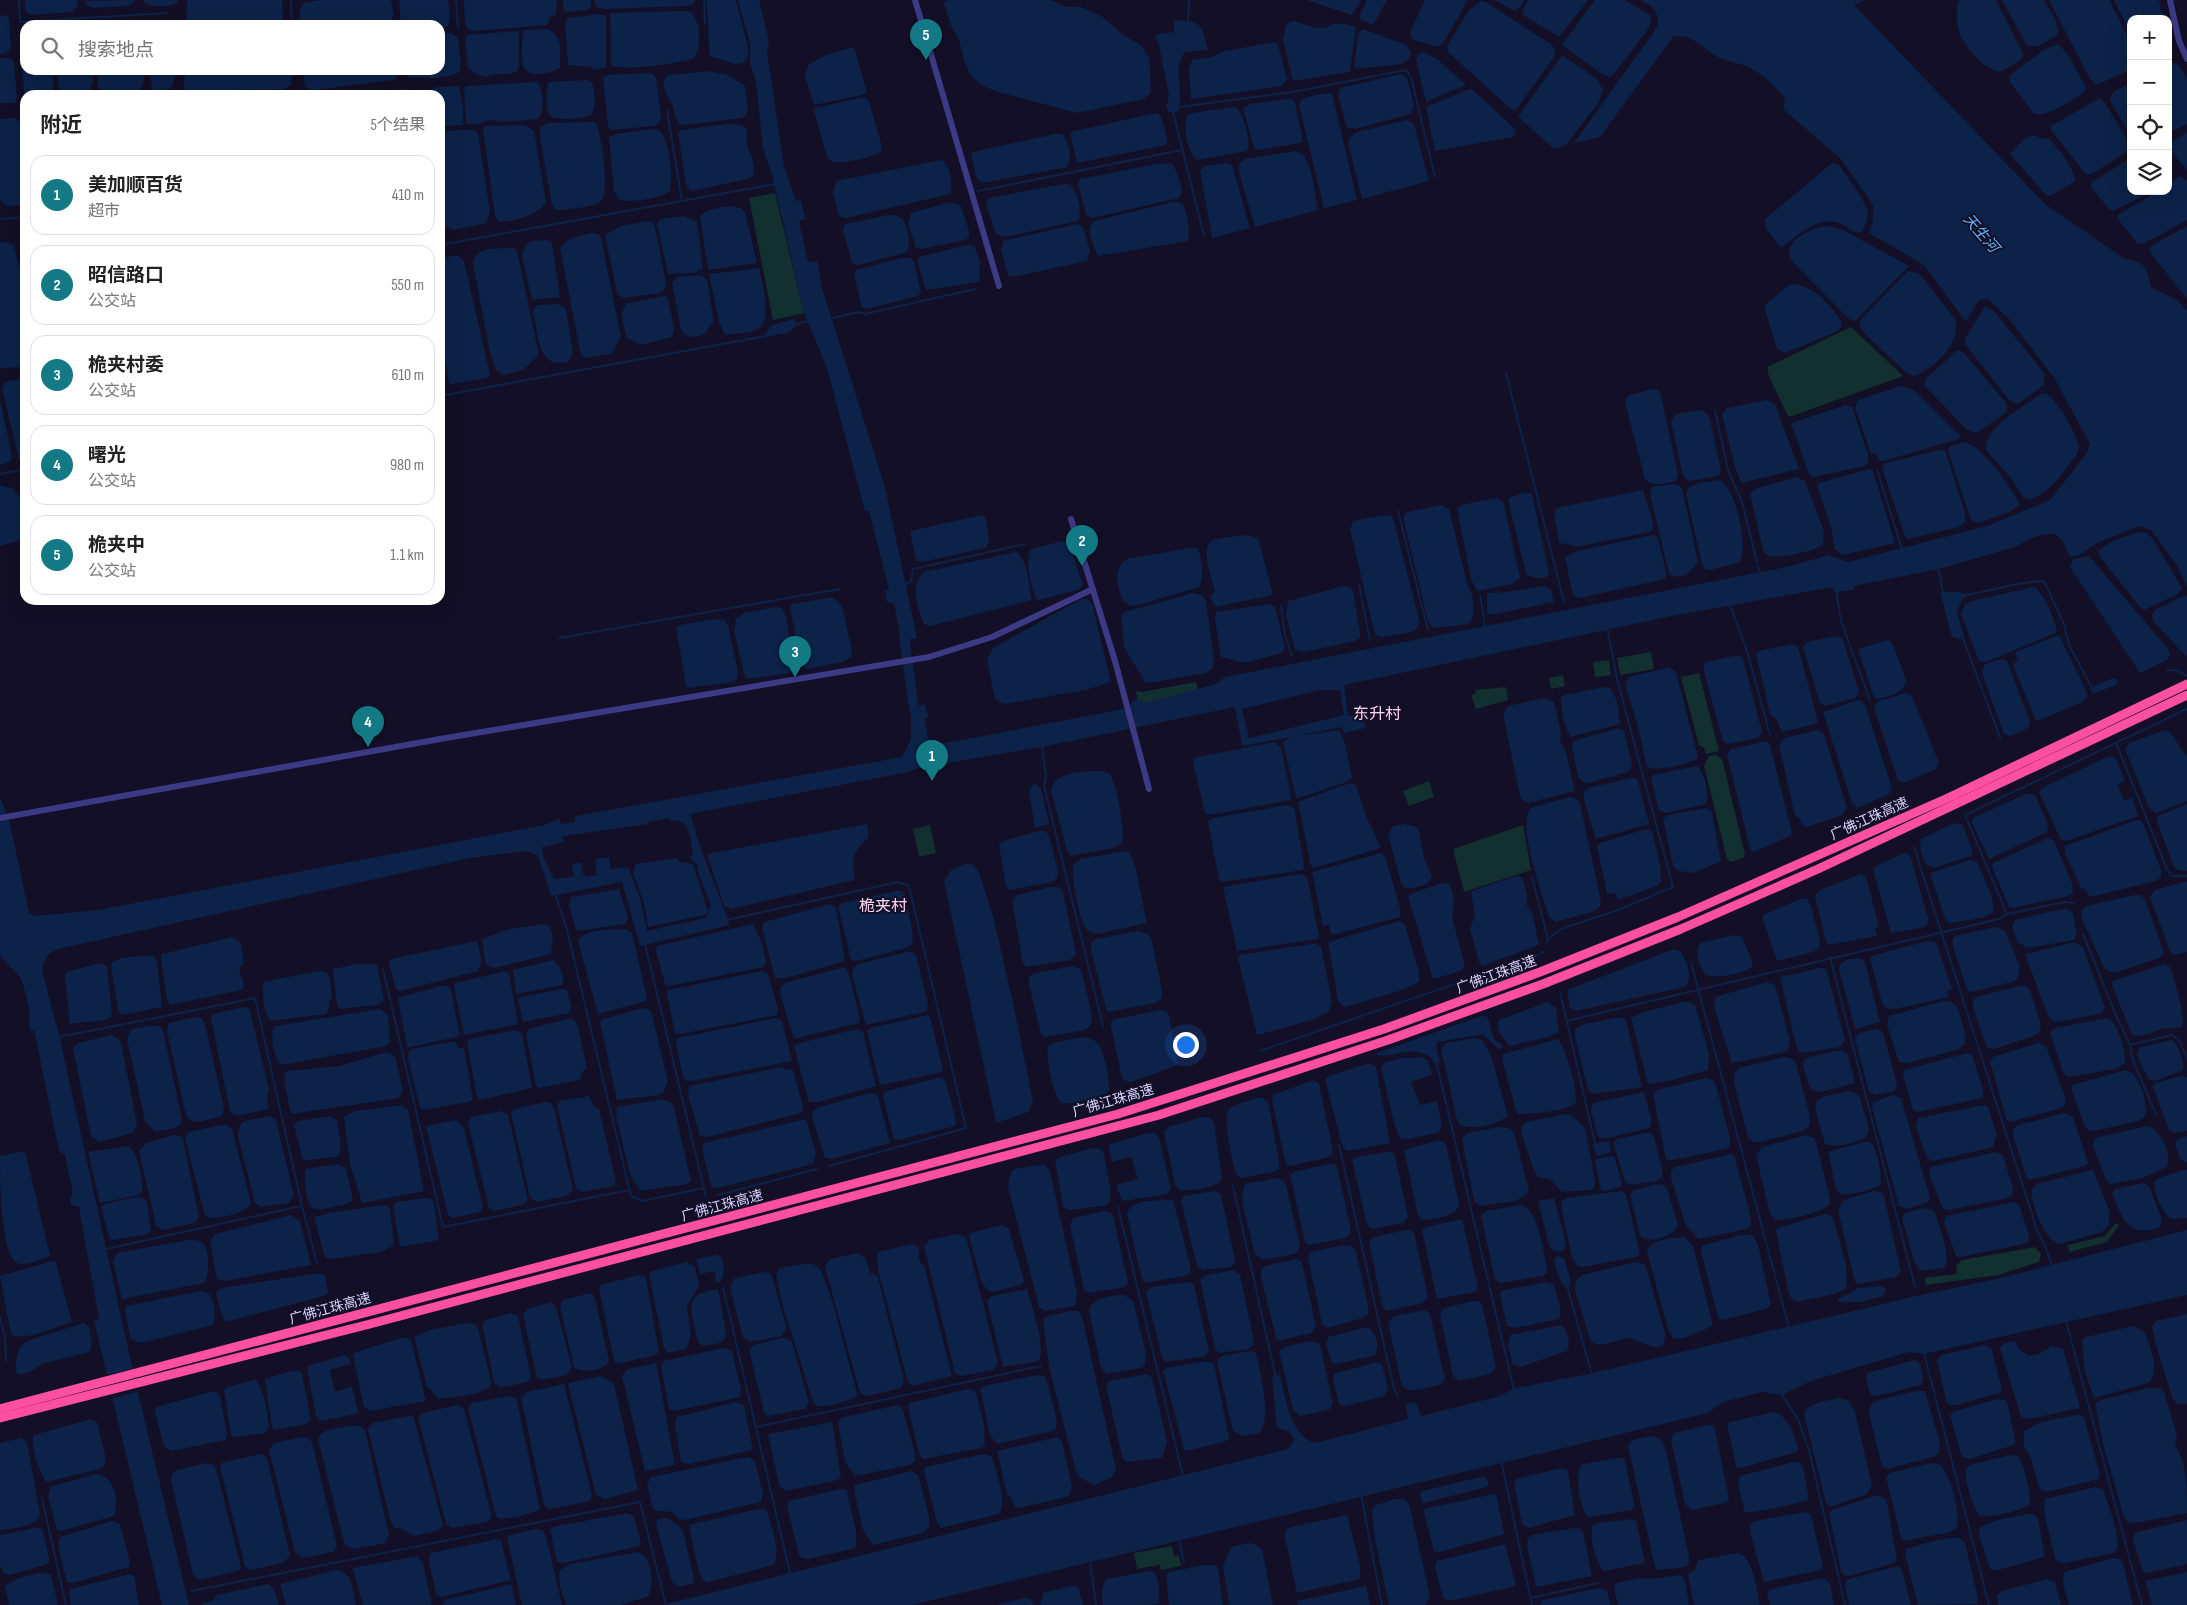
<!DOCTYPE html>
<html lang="zh">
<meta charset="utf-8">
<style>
body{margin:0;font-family:"Sofia Sans Condensed","Noto Sans SC",sans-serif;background:#f2f2f2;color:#222}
.controls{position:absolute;right:15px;top:15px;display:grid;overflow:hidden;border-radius:10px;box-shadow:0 5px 20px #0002}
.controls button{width:45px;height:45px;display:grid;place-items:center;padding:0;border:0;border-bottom:1px solid #e0e0e0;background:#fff;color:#222;font:25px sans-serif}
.you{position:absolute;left:1185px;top:1044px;width:18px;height:18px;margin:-12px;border:4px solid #fff;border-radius:50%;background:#1a73e8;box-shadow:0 0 0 8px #1a73e833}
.badge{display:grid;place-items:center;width:32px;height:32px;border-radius:50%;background:#137a85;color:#fff;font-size:16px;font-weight:700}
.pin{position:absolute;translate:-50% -41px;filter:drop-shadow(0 1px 2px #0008)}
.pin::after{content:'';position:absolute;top:26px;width:18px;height:15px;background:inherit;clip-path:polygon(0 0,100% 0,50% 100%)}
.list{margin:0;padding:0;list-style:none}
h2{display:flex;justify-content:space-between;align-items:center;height:65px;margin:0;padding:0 20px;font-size:21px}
h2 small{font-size:16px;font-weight:400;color:#767676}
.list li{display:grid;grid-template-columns:32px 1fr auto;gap:15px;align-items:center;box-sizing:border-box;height:80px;margin:0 10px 10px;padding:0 10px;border:1px solid #e0e0e0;border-radius:15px}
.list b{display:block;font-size:19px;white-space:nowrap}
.list p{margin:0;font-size:16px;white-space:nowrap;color:#767676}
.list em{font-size:16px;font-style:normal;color:#767676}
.icon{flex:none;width:28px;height:28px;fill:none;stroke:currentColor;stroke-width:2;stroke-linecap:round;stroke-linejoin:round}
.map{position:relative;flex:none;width:2187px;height:1605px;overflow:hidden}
.search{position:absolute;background:#fff;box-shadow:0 5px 20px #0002;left:20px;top:20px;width:425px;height:55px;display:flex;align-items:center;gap:12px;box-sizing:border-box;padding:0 18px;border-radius:15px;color:#767676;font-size:19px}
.panel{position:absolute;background:#fff;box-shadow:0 5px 20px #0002;left:20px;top:90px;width:425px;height:515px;border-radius:15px}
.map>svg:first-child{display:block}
</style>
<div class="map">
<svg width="2187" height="1605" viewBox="0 0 2187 1605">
<rect width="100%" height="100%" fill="#130f26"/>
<g fill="#12302f">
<polygon points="775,193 804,313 773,320 749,198"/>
<polygon points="1851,327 1903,376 1792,416 1788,416 1769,377 1767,367"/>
<polygon points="1651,652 1654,669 1620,675 1617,658"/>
<polygon points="1609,660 1611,675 1595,677 1593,662"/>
<polygon points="1699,673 1719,751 1706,754 1704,748 1699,745 1681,677"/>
<polygon points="1563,675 1565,686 1551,689 1549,678"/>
<polygon points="1196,682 1198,690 1146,703 1138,702 1136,691 1142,692"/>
<polygon points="1506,687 1508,700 1476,709 1471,695 1475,694 1476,690"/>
<polygon points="1716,755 1722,759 1745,854 1743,858 1732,862 1727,859 1704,766 1709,756"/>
<polygon points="1429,781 1434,797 1409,806 1403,791"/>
<polygon points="930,825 936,853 919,857 913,829"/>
<polygon points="1523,825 1531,870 1464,892 1453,849"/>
<polygon points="2116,1223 2119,1225 2107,1242 2069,1252 2068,1245 2105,1236"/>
<polygon points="2035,1247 2041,1254 2039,1262 1998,1275 1926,1285 1925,1278 1957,1274 1956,1266 1962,1260"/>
<polygon points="1172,1546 1174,1556 1179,1555 1181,1566 1161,1570 1160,1565 1137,1569 1134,1553"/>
</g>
<g fill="#0c2248" fill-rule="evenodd">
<polygon points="25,0 77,0 77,7 72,12 30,15 26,11"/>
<polygon points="135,0 131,5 126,6 95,8 88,6 84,1"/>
<path d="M143 0H178L177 3C169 7 154 7 146 4Z"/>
<polygon points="187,0 282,0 283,25 187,25"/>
<polygon points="321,0 391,0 394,15 389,25 300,25 300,10 303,3"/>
<polygon points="399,0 448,0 450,18 448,26 440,29 440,25 401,25"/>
<polygon points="464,0 557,0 556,14 551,17 547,25 473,31 468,29 465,25"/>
<polygon points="563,0 591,0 591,6 587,10 566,12 563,9"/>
<polygon points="594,0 695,0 693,4 688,6 604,9 596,7"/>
<path d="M706 0H736L749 51 747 58 743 63 735 64 710 56C708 37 709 19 706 0Z"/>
<polygon points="738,0 759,0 769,41 767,52 784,166 796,201 801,200 805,219 799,221 808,262 817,261 822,288 885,487 917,638 901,641 894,603 887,602 885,591 889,589 869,511 865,511 827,368 804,313 772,175 763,148 756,82 750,63 750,43"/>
<polygon points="948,0 1050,0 1067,7 1081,7 1103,17 1123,35 1142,46 1149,57 1151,92 1144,99 1077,113 998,92 983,86 971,76 965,63 959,40 951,26 944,3"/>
<polygon points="1307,0 1361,0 1352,15"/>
<polygon points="1367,0 1387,0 1373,25 1360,19 1360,15"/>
<polygon points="1425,0 1468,0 1443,43 1438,47 1414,40 1411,37 1410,32"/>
<polygon points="1494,0 1524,0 1521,6 1515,11"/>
<polygon points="1528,0 1588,0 1559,37 1523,15 1523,9"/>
<polygon points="1595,0 1625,0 1651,16 1649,28 1614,74 1610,77 1602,74 1562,45"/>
<path d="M1640 0H1865L1854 5 2045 204 2125 259C2146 262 2147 267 2151 287L2177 300 2187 311V587L2178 567 2151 530 2139 526 2095 544 2082 554 2070 557 2062 540 2054 534C2040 534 2029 538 2018 546L1943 568 1854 586V590L1834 592 1833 587 1672 616 1344 685 1348 716 1357 715 1364 721 1366 728 1344 733 1342 727 1297 736 1339 730 1345 743 1352 778 1344 783 1298 798H1296L1283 742 1291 737 1242 746 1235 707 1047 746 919 768 908 772 690 814 700 846 730 925 640 946 622 882 551 896 538 856 527 851 470 858 58 949C47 954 44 959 42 970L60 1039 135 1380 189 1605H162L94 1321 99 1319 79 1207 71 1205 70 1199 73 1193 65 1155 59 1151 34 1030 30 1031 29 1007 23 984 20 977 0 956V797L9 819 29 913 35 916 98 910 544 825 559 819 561 824 575 822V816L902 757 911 739V708L925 704 928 717 925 719 928 738 935 745 1124 709 1130 706 1135 699 1146 703 1216 684 1225 677 1791 566 1828 555 1848 562 1987 526 2050 500 2087 453 2090 444 2055 379 2009 319 1988 299 1979 300 1966 322 1924 265 1869 233 1873 220V205L1841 159 1783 109 1785 98C1774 85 1760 71 1743 65 1736 63 1728 61 1720 58 1704 51 1692 31 1673 37L1600 137 1574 143 1658 26C1659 11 1653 6 1640 0ZM1321 690H1340L1344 715 1249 738 1242 709ZM669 818 670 821C691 817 691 841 693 855L690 856V859L697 864 699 875 711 905 706 918 647 931 640 898 628 867 610 869 609 857 595 859 597 875 588 877 583 874 581 862 572 864 574 877 554 879 543 856 542 847 564 842 563 836 649 824 648 822Z"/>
<path d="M1959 0H1996L2023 53 2022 59 2000 72C1983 69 1964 47 1959 31 1956 24 1956 7 1959 0Z"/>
<path d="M2002 0H2044C2049 10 2061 25 2057 35L2039 46H2027Z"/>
<polygon points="2049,0 2109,0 2131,43 2131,70 2096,85 2089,77"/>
<polygon points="2114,0 2159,0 2163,19 2131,19 2131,34"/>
<polygon points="1481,1 1486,2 1552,45 1555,50 1554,57 1516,110 1511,109 1448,52 1448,45 1469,10"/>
<path d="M683 11 691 12C701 21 702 50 693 59 678 63 623 72 611 65L610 13Z"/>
<polygon points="600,14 606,16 606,67 597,70 589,67 568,65 565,24 567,18"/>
<polygon points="0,15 7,16 9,19 11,48 5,54 0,54"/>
<path d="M1174 20C1203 22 1201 23 1208 50L1185 52C1172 69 1185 93 1178 112H1169L1166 107 1169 96 1159 45 1155 38 1158 34 1174 32Z"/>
<polygon points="1293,21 1317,28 1326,28 1332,24 1346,24 1356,27 1350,72 1293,81 1283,39 1286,25"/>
<path d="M547 29C564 36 560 51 560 67 553 73 547 73 538 74 515 75 523 46 523 30Z"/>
<polygon points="1363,29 1406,45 1411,52 1409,59 1402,64 1356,69 1354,66 1358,34"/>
<path d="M517 31 519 34V67L516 72C506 76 495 72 486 77L476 74 468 68 465 42 467 35Z"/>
<path d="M440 33H452L458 38 461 63 460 71C453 79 419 79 409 77L406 70H440Z"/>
<polygon points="1275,42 1278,45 1287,79 1282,86 1191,99 1189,69 1192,60 1211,57 1225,51"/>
<path d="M2058 44 2066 52 2085 85V91C2075 99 2048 117 2034 114L2010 82 2009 76 2045 49Z"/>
<polygon points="854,47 867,92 862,95 814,105 805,77 808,65 826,55"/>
<polygon points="1423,52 1437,59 1466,85 1426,102 1416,60 1418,54"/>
<polygon points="1562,55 1597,79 1603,90 1598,103 1566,145 1554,149 1518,117"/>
<polygon points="0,58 11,58 14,63 17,98 15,103 0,103"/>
<polygon points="2177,63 2187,79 2187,124 2168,133 2168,65"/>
<polygon points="25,65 25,70 53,70 53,95 25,95 25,100 22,69"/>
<path d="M57 70H92L93 80 90 89C83 95 70 95 62 92L58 85Z"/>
<path d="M97 70H144C145 79 144 87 136 92L109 93 98 88Z"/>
<polygon points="150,70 177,70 172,87 166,90 152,91"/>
<polygon points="185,70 293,70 291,85 284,89 190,91 186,90 184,87"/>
<path d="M303 70H398C398 75 397 78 393 80L314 90 305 87Z"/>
<path d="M708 71 727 75 745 86 748 108 746 115 742 118 685 125 679 124C675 118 674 111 672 104 668 95 657 82 669 75Z"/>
<polygon points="649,73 653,74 656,78 661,115 659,123 654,126 611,130 608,126 603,78 607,75"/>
<polygon points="1401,74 1407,78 1414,105 1411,114 1355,129 1347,127 1338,96 1340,88"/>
<path d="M587 80 592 83C595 93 596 105 592 114 586 119 556 121 550 116 545 111 546 87 549 82Z"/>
<path d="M537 82C544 91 545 110 538 119L504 122 489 120 479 124H468L466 122 464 91 466 86Z"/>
<polygon points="2131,83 2131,136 2110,101 2110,97 2115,91"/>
<polygon points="459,86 463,106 463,125 440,126 440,95 368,95 372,92 406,89 415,92 427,92 437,87"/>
<polygon points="1469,89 1473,90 1515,129 1516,134 1513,137 1435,151 1426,107"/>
<polygon points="1332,93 1357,200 1324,208 1299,105 1302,99 1315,95"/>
<path d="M860 98H866L869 102 881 143V151C874 158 841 164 832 162L827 157 814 111 815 108Z"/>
<path d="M2100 98C2106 102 2129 142 2131 149L2092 174H2086L2051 130V126Z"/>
<polygon points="1286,99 1292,99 1295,103 1303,141 1300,143 1259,150 1254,148 1244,112 1244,108 1250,104"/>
<path d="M1231 107 1237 108C1244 116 1252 142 1247 151L1197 160C1187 151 1182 127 1188 114Z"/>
<polygon points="1156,113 1161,116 1167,138 1166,145 1077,163 1070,132"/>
<path d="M15 118C30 125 25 188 25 205L7 206 0 200V119Z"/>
<polygon points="1407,120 1414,124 1429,181 1362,199 1348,143 1350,138 1357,132"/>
<path d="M590 122H595C602 132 610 192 601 201 595 207 565 210 556 210L552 205 540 139V127L548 123Z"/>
<path d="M727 124C732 124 739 124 743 126 750 129 746 139 747 145 750 155 757 165 753 176L748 179 691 191 686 185 678 132 681 130Z"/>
<path d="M525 125 534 131 546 202C540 214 513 222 499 222L495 216 483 129 485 126Z"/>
<path d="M651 129 659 130C670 140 673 177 670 191 664 198 629 203 620 200L614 191 609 137 616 134Z"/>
<polygon points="460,130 473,130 478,133 490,212 486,223 454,230 444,226 440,209 440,132"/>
<polygon points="2187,132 2187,170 2168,148 2168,145"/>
<path d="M1055 134H1062C1069 141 1073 159 1067 167L984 183 977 179 971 157 973 152Z"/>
<path d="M2033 135 2044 139 2049 138C2058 149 2074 166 2075 181L2051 196 2046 195 2010 154 2024 139Z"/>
<path d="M1296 151C1312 154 1315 195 1318 210L1255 227 1239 173V164L1245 159Z"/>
<polygon points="2131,158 2131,191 2153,191 2113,211 2110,210 2091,187 2092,182"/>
<path d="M941 160C950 164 954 185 950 194L846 218 839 216 833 193 836 181Z"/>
<polygon points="1172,163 1178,175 1182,191 1179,198 1092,218 1086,215 1078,184 1080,179 1157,164"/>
<polygon points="1226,163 1232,165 1250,228 1212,238 1200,171 1204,166"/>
<path d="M1832 163 1839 165C1846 176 1868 203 1868 214 1868 221 1864 227 1861 233 1850 233 1845 224 1836 222 1816 217 1796 237 1781 248L1765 227V219Z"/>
<polygon points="2180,176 2187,181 2187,220 2143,244 2137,243 2117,218 2118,215 2158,191 2168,191 2168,185"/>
<path d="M1068 183C1077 188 1083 212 1078 221L1005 237 996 234 986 204 989 198Z"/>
<polygon points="950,202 961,206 969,231 969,237 965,240 922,249 916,248 908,223 911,213"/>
<path d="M1173 202C1176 202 1179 202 1182 204 1187 208 1191 236 1188 241L1098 256C1094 245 1084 230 1094 221Z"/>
<path d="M730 206 741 208 745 212 757 263 708 270 700 216C708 208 720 208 730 206Z"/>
<path d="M889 215C893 215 897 215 901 218 908 224 911 244 907 252L859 265 852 263 843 230 845 224Z"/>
<polygon points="684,216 697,222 703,269 694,273 668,274 657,224 661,219"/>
<polygon points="647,221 653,223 655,227 666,282 665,289 660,293 623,298 617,293 605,235 621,226"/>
<polygon points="1078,224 1083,227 1090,251 1087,261 1012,277 1008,275 1001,250 1003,241"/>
<path d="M1826 226 1843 230 1909 266 1855 321 1849 319 1791 260C1781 240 1811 229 1826 226Z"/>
<polygon points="2187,226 2187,299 2149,251 2151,246"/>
<path d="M592 233 598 234 601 238 621 337 611 354 584 358 581 355 560 248C569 237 578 236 592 233Z"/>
<polygon points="547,240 552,243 560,297 532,300 522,256 525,246 531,241"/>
<polygon points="4,242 12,244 15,250 25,291 25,367 0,368 0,243"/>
<polygon points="968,245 974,246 980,261 979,282 926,290 918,264 919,257"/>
<path d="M513 248 517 250 539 355 523 370 503 375 496 370 490 352 473 264C475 245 498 249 513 248Z"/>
<polygon points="453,256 458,256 464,261 490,375 487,378 452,384 449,383 440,335 440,258"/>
<polygon points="902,258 910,258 914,262 921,292 918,296 867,309 862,307 854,275 856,270"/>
<path d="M759 268C762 282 774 324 756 330 747 334 735 333 725 335L719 322 709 274Z"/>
<path d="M1908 271 1918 273 1922 277 1955 319C1962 343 1935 367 1915 376L1907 373 1862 331 1859 324 1862 318Z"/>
<path d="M701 275 707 280 714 323 710 325 705 334C695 338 687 339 681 330L672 283 677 277Z"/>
<path d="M1796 284C1801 286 1807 287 1811 290 1820 294 1842 317 1842 326L1838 331 1785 353 1777 349 1764 306 1789 285Z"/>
<path d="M665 296 668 299 674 328 672 337 641 345 627 338C624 326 618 313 627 303Z"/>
<path d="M559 304 566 309 573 353 568 362C538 371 538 333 533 312L534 309 538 305Z"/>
<polygon points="1985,306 1994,311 2044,373 2044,385 2018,404 2010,401 1965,344 1966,337"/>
<polygon points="794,319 797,326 788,333 766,337 765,334 772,325"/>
<polygon points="1957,350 1963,352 2007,404 2007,412 1978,432 1974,433 1966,429 1924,385 1926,379"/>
<polygon points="21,379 25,382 25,461 19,459 18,455 2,389 5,382"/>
<polygon points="1901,386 1914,390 1960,436 1959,439 1883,461 1879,461 1876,453 1871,454 1855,408 1858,400"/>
<path d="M1653 389H1657L1660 392 1678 474 1676 481C1666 483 1652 488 1645 479L1625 402 1629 395Z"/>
<path d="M2045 393C2057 398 2078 436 2079 448L2077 454C2064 471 2051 493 2029 500L2023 497 2011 478 1986 450C1982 429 2026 405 2041 394Z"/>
<polygon points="0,399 12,456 11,461 0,465"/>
<polygon points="1767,400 1775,404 1799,469 1741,483 1734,464 1722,414 1727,408"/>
<polygon points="1846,405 1852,407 1868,455 1868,463 1864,466 1813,477 1809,474 1791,423"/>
<polygon points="1701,410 1709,415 1721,471 1718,476 1689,481 1683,476 1671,421 1676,414"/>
<path d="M1964 442C1982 445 2011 488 2020 504L2010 512 1978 523 1971 520 1948 451 1950 446Z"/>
<polygon points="1939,450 1943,450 1946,453 1965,513 1965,522 1959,527 1907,539 1905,536 1883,471 1883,466 1886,463"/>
<polygon points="1869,469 1873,471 1895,543 1843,555 1834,549 1832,530 1817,486 1819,483"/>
<path d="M1797 477 1805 481 1824 531 1823 544C1817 551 1778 559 1769 556 1765 554 1765 553 1763 550L1750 494 1757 488Z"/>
<path d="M1719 480C1735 484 1751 553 1738 563L1710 570 1705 569 1702 564 1686 494C1689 481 1709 482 1719 480Z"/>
<polygon points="1676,484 1682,488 1698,562 1687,575 1677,577 1671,575 1668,570 1650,494 1651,489 1654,486"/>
<polygon points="0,486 12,488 19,495 25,539 0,546"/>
<polygon points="1643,490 1653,522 1652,530 1650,532 1576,547 1565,543 1560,545 1554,516 1556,508"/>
<path d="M1525 492 1532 494 1549 572 1547 577C1540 579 1530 578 1526 573L1509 504V498Z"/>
<polygon points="1497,498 1502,501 1504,504 1520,578 1512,584 1477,591 1471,579 1457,509 1461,505"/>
<polygon points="1441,505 1449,509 1467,583 1472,595 1474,610 1472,620 1468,624 1437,628 1431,626 1428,621 1403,517 1407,512"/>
<polygon points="982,515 986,519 989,540 986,548 922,562 916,560 910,531"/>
<polygon points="1386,515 1391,516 1394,521 1420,623 1416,630 1412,632 1382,637 1377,636 1374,631 1350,529 1353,522 1357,520"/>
<path d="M2145 532 2152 538 2182 588 2178 594 2144 610 2140 607 2101 558 2098 552C2103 543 2134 532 2145 532Z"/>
<path d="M1248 535 1257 538 1259 541 1273 595 1215 607 1210 597 1215 591C1212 580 1199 545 1213 540 1224 537 1237 536 1248 535Z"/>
<polygon points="1653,535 1658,538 1666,572 1665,579 1580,598 1573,596 1565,557 1577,551"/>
<path d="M1062 541 1068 543 1070 547 1083 585 1078 590 1039 600 1035 598C1032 584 1024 562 1031 549Z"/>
<path d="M1189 548H1197C1203 558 1204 577 1199 587L1138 605 1131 606 1124 601C1116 589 1113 567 1127 559Z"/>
<path d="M1016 552C1028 559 1029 587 1032 600L930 626 924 624C918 610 909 583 924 572Z"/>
<polygon points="2089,556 2168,649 2170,655 2167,660 2140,673 2070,567 2073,559"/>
<polygon points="1343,586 1349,587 1353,591 1360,632 1360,638 1355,641 1304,652 1295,650 1286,615 1288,601"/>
<polygon points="1544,586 1551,589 1554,602 1491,615 1487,613 1487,593 1507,592"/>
<path d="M2034 587C2042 590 2059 626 2056 633L1986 662 1979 661 1961 614 1965 604 1975 600Z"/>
<polygon points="1940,592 1959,592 1968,595 1962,599 1957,612 1964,637 1961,639 1952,637"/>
<polygon points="1193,593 1202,595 1206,601 1214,660 1212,669 1206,673 1149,683 1145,682 1124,647 1121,615 1125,612"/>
<polygon points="2183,596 2187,596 2187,657 2154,622 2152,616 2155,610"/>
<polygon points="828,598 834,598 842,606 852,651 851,657 843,662 806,669 801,663 790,607 792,604"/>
<polygon points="1081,599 1087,599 1092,603 1111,682 1086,690 1004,704 995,699 987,660 993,648"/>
<polygon points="1270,604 1275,607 1285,647 1282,653 1244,663 1221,657 1215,619 1216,612"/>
<polygon points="776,607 782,608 785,613 795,665 794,670 790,673 747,679 744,674 734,631 736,619 744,613"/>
<polygon points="715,619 724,620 728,625 738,672 737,679 733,682 688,688 686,685 676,628 680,625"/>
<polygon points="2059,635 2086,691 2087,698 2082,702 2038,721 2035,718 2014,668 2014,663 2018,660 2015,652"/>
<polygon points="1835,636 1843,639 1859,692 1855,698 1825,706 1820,703 1803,647 1807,642"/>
<path d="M1888 640 1893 644 1906 680C1905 693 1888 697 1877 699L1873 695 1858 649Z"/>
<polygon points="1792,644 1798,647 1818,721 1815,724 1782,732 1776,719 1770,714 1756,654 1759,651"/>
<polygon points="1738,655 1743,658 1762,732 1758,738 1728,744 1723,741 1703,668 1706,662"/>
<polygon points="1996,660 2005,660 2008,663 2030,722 2028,728 2011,736 2004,734 1982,673 1984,665"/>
<path d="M1666 668H1671L1676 672 1698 757C1694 763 1659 771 1651 768 1647 767 1647 766 1646 763L1638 727 1625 684 1629 677Z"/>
<polygon points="2113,678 2118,680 2116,685 2093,694 2090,688"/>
<path d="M1604 687 1610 688C1618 698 1619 712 1620 724L1570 737 1563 719 1561 697 1565 695Z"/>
<polygon points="1906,693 1912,696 1939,763 1935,770 1903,783 1898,780 1874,708 1878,701"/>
<polygon points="1544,698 1554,702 1561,731 1560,741 1566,752 1575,791 1528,803 1522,800 1520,796 1503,714 1508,706"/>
<polygon points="1858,700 1861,700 1865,705 1892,788 1889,794 1858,808 1852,803 1823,712"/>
<polygon points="1619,728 1624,731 1632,764 1631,769 1627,772 1589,783 1583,782 1578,777 1572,746 1573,741"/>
<polygon points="1818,730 1824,734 1847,808 1842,815 1807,827 1802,825 1799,818 1795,816 1779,745 1784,738"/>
<polygon points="2165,730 2170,732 2187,757 2187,801 2156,813 2149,808 2125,749 2129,743"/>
<polygon points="1274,742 1281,748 1291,796 1290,800 1210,815 1205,813 1193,763 1194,759 1197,757"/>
<polygon points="1762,742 1768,742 1770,745 1792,832 1790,836 1754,852 1750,849 1727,755 1731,749"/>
<polygon points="2112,756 2116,759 2125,781 2117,785 2124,800 2132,798 2138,816 2066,841 2061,840 2039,792 2044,787 2107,757"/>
<path d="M1697 766C1704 771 1710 796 1706 804L1666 813 1659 810 1651 779 1653 775Z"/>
<path d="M1100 771 1109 773C1117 782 1125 831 1122 843L1114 848 1071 856 1067 851 1052 794C1048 772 1085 771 1100 771Z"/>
<polygon points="1631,778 1636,778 1638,781 1649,824 1596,839 1584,800 1584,792 1588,788"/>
<polygon points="1034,783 1041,788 1049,824 1035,828 1029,791"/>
<polygon points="1350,783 1356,786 1366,816 1381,848 1314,868 1311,866 1298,802"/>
<polygon points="2028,793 2035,795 2048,825 2047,832 1989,859 1972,823 1973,818"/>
<path d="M1570 797 1577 800 1580 803 1601 901 1600 906 1595 911 1556 922 1549 917C1544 899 1513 817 1533 807Z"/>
<polygon points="2187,804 2187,871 2180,871 2174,867 2156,819 2158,816"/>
<polygon points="1287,805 1294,808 1304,863 1303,870 1222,882 1219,880 1208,821 1213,818"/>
<polygon points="1706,808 1712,812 1721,861 1694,873 1678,871 1674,867 1671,857 1663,819 1668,815"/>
<polygon points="2136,820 2140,820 2143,823 2161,870 2161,877 2156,881 2090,897 2085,889 2081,888 2065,853 2065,846"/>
<path d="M1954 823 1963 825 1973 853 1971 856 1933 868C1924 866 1918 848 1921 839Z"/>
<path d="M867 824 869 837C852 853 852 856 855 880L731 909 724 906 707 854Z"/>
<path d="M1403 824 1415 826 1419 831 1424 858 1432 876C1430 886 1412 890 1404 887L1401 883 1388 834 1393 826Z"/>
<polygon points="1646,829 1652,831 1660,864 1661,882 1657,886 1618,900 1616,893 1607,894 1597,846 1600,843"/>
<polygon points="1039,831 1045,831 1049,835 1058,871 1057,878 1052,882 1009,890 1006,886 999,845 1003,841"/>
<polygon points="2048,838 2054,841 2072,883 2073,893 2068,896 2013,908 2009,907 1992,867 1993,863"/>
<path d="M1125 851 1130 853 1135 866 1147 923 1097 934C1091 933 1086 931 1084 925 1079 916 1071 875 1073 865L1080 859Z"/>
<polygon points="1381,853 1385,856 1400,908 1400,917 1336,934 1331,934 1329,925 1323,926 1312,872"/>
<polygon points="1904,853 1910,855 1929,921 1925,927 1891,933 1873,870 1876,866"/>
<polygon points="677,858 679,862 693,864 708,912 704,915 648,927 644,903 633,873 636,864"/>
<polygon points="1970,860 1977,862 1992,897 1994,912 1983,918 1949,923 1945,919 1930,873"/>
<polygon points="967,863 972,864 978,870 993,916 1014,1007 1033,1101 1028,1112 996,1123 944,881 951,870"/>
<polygon points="1299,874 1307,876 1319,936 1318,939 1237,951 1223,887"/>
<polygon points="1860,874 1866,877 1879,926 1875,929 1877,936 1829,945 1826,942 1815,896 1820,890"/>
<polygon points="1516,876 1520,876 1523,879 1527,894 1527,906 1532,912 1539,945 1482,966 1479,962 1470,929 1475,915 1471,892 1474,890"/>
<polygon points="2187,881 2187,952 2174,955 2170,951 2150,897 2155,890"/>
<polygon points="1442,883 1450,884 1454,898 1452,917 1465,966 1461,971 1433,979 1408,897 1410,894"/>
<polygon points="1050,887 1059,887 1063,892 1076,954 1070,960 1027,967 1023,963 1012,901 1018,895"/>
<polygon points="619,889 628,918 625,924 576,931 569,905 571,897"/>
<polygon points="896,891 902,891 905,895 913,936 912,944 906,948 856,961 851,960 839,910 839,905 842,903"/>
<polygon points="2135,895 2140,895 2145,899 2164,953 2160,958 2117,972 2110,972 2104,968 2082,919 2081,911 2086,906"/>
<polygon points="1800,899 1807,899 1810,903 1820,940 1819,948 1813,952 1777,961 1762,917 1765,914"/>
<polygon points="830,904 836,908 845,961 786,978 775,978 762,928 764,922"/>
<polygon points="2061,909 2067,909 2073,913 2077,934 2074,940 2028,948 2017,942 2012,926 2015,920"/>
<polygon points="1400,921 1405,925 1419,972 1419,982 1399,991 1345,1007 1342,1006 1338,1000 1328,942"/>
<polygon points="545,924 550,926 553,937 551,954 495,968 488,966 485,962 482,939 509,929"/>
<polygon points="753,924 762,943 766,962 763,967 669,986 665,984 656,951 657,946"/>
<polygon points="1996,927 2005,931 2020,966 2018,978 2012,982 1970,992 1967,989 1953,946 1953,938 1959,935"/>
<path d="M626 929 632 933 647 998 646 1001 598 1014 578 941C584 928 613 930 626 929Z"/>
<polygon points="1139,931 1149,935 1152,942 1162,990 1162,998 1155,1003 1109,1012 1106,1009 1091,950 1091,943 1096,939"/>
<path d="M1734 935 1742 937 1752 961V967C1743 974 1716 979 1706 975 1699 967 1694 953 1700 943Z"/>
<polygon points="233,937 241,943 244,963 239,968 244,986 242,990 170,1005 167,1000 161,958 162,954"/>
<polygon points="477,941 482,962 478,971 400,991 396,989 389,964 391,959"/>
<polygon points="1928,941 1934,941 1937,945 1952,989 1947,991 1949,997 1895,1009 1887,1009 1882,1003 1870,958 1874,955"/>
<polygon points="1317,943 1318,946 1321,946 1332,1001 1329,1012 1312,1020 1257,1035 1238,959 1239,955"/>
<polygon points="2071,943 2076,943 2083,947 2105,1008 2100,1014 2055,1022 2048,1016 2025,954"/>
<path d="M1674 949 1681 952C1686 961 1694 978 1685 987L1576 1011 1570 1008 1567 990Z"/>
<polygon points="907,952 912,952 916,956 928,1003 927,1010 924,1012 866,1025 852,974 853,968 858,964"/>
<path d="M148 956H154L157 961 162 1007 122 1015 118 1011 111 965C117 955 137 957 148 956Z"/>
<path d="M1860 958 1865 962 1880 1022 1855 1029 1839 969C1841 959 1850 959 1860 958Z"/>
<path d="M553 960C560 964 565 978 563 985L516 994 513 970Z"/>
<polygon points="100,963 107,966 112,1016 107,1020 70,1024 65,978 66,972"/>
<polygon points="357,964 377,964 384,1000 378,1005 340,1009 337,1005 333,969"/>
<path d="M2164 964 2170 967C2174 977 2187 1022 2182 1027 2177 1029 2168 1028 2162 1029 2152 1032 2142 1038 2132 1035L2112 985 2113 981Z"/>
<polygon points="1073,966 1080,969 1082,973 1092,1015 1091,1025 1085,1030 1044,1037 1041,1034 1029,984 1029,976 1035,973"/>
<polygon points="841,968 845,968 848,971 860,1018 859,1023 794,1039 780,994 781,987 787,982"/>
<polygon points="1819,968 1824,968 1827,972 1845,1040 1840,1047 1801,1053 1797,1049 1780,977"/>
<path d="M318 971 326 972 330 978 332 998 329 1000V1008L326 1014 271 1021C262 1013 263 994 263 982Z"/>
<polygon points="506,971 509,974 518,1024 464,1035 454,987 455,983"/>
<polygon points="762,971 768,974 778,1009 777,1015 681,1034 675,1033 667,994 668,990"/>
<polygon points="1767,982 1775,985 1790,1041 1789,1048 1785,1052 1732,1063 1714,1007 1715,997"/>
<polygon points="440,986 447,986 451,990 460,1036 407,1048 398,998"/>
<polygon points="2020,986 2025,986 2030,990 2041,1024 2039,1032 2034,1036 1994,1049 1987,1048 1973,1007 1973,1001 1976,997"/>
<polygon points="562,989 567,990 571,1007 570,1013 523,1022 518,1000 521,997"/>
<path d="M1944 1001C1948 1001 1952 1001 1955 1005 1960 1010 1967 1037 1965 1044L1959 1049 1908 1063 1899 1062 1887 1025 1889 1016Z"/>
<path d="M1547 1002 1556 1008 1559 1032 1548 1037 1510 1046C1503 1038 1495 1031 1499 1020Z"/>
<polygon points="1683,1002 1689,1002 1695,1005 1709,1054 1708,1070 1669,1081 1648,1084 1631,1018 1644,1012"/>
<polygon points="244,1007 248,1008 250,1011 269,1090 267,1097 269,1109 237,1116 232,1114 230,1111 211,1019 213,1014"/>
<polygon points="643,1008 650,1010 652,1014 668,1082 663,1092 659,1095 617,1100 600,1022 603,1019"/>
<path d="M380 1009 388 1015 390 1042 386 1046 287 1064H281C273 1056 269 1035 275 1026Z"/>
<polygon points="1160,1010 1166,1011 1169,1015 1178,1065 1131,1082 1126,1081 1122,1078 1111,1027 1111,1022 1116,1019"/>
<polygon points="928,1015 931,1020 943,1070 942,1072 882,1085 879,1082 867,1031 870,1028"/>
<path d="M1484 1015 1488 1018 1494 1039 1502 1045V1048L1498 1049 1483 1034 1438 1042 1436 1046 1440 1062 1434 1064 1432 1058C1407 1042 1395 1061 1374 1054Z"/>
<polygon points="195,1017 202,1018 205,1024 224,1108 222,1116 200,1122 191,1121 186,1115 167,1031 169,1023"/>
<polygon points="1620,1017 1626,1020 1642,1087 1593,1094 1588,1090 1575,1037 1575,1029 1581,1025"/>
<polygon points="776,1018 782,1021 792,1061 692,1081 687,1081 683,1078 676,1044 678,1038"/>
<polygon points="568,1019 572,1019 577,1023 587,1068 582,1072 580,1080 539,1088 536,1085 526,1034 528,1029"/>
<path d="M2102 1019C2105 1019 2108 1018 2110 1020 2118 1025 2127 1054 2125 1063L2116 1069 2068 1077 2063 1073 2050 1032 2055 1028Z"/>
<polygon points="155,1025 159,1026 163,1030 182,1120 181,1124 175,1128 155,1132 145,1121 127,1039 132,1029"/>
<polygon points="857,1029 863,1032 876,1086 818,1102 809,1102 794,1046 800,1043"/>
<polygon points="1877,1029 1883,1033 1897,1084 1895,1091 1876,1095 1869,1092 1855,1039 1859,1033"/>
<polygon points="515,1030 522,1034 532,1088 480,1100 477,1097 467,1042 470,1039"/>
<polygon points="111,1035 118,1039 121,1043 137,1124 133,1133 99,1142 91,1136 73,1048 78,1043"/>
<path d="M1083 1037C1089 1038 1094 1039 1098 1044 1104 1051 1110 1081 1109 1091 1102 1097 1071 1105 1062 1103 1053 1097 1046 1058 1048 1047L1053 1043Z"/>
<path d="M1474 1038 1482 1040 1491 1055 1508 1116C1497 1124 1471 1132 1459 1124L1457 1120 1441 1049 1446 1043Z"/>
<path d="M1558 1039C1567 1052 1577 1086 1576 1102 1566 1113 1532 1113 1517 1114L1502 1059 1503 1054Z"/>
<path d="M2172 1040C2179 1046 2184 1061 2183 1070L2155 1081 2148 1079 2137 1055 2138 1050 2141 1047Z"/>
<polygon points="456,1041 458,1048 464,1048 473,1099 469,1102 423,1110 420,1108 408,1058 409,1052 412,1049"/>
<polygon points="2038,1043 2046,1046 2066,1100 2064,1106 2058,1109 2010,1122 2006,1119 1990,1061 1993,1057"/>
<polygon points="1836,1051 1843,1051 1848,1055 1855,1083 1821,1092 1811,1090 1803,1067 1804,1060 1809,1057"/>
<polygon points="387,1052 395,1056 403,1090 399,1098 291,1114 284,1081 285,1073 288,1071 339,1066"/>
<polygon points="1968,1053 1972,1055 1983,1089 1982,1098 1918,1112 1913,1110 1903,1075 1904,1070"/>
<polygon points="1422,1057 1428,1061 1432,1075 1411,1082 1420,1105 1437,1101 1442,1126 1439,1132 1405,1140 1400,1138 1394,1123 1381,1067 1385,1062 1403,1058"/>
<polygon points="1785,1057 1793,1059 1796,1063 1810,1117 1809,1126 1803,1131 1760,1142 1753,1142 1748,1138 1734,1083 1734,1074 1739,1068"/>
<polygon points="1366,1064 1372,1064 1376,1067 1390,1143 1347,1151 1342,1145 1325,1079 1329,1076"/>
<polygon points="782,1067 787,1070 793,1069 803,1107 801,1113 708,1137 700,1136 688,1095 689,1086"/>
<path d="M2126 1070C2139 1073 2149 1104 2145 1116L2138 1121 2094 1131 2088 1130 2084 1124 2071 1088 2072 1085Z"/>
<polygon points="2182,1076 2187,1077 2187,1131 2175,1133 2169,1130 2153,1087 2155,1083"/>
<polygon points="941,1077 945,1080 956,1119 955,1126 898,1140 894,1139 883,1097 884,1092"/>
<polygon points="1706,1078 1713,1080 1716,1085 1730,1138 1730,1146 1726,1149 1668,1161 1666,1159 1653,1094 1656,1090"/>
<polygon points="1313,1080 1319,1084 1333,1151 1332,1155 1326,1158 1289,1166 1286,1165 1272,1101 1273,1095"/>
<path d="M1849 1091 1859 1095 1869 1128 1867 1136C1859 1143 1836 1148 1825 1144L1815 1109 1817 1101 1822 1097Z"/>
<polygon points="1644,1092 1652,1121 1650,1128 1603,1139 1598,1137 1591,1111 1593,1103"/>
<polygon points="870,1093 875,1094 878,1097 890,1143 831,1159 825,1158 812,1117 813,1111 819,1107"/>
<polygon points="1893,1095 1901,1098 1930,1198 1928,1202 1907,1209 1899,1206 1872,1107 1873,1102"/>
<polygon points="589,1096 593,1105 599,1109 616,1181 614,1186 610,1187 582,1192 576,1188 557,1105 560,1101"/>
<path d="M1262 1097 1268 1102 1279 1161V1169L1274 1172 1240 1178 1235 1172C1233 1160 1222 1119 1229 1109 1232 1105 1256 1098 1262 1097Z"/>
<polygon points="662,1099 673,1103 691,1181 687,1184 640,1191 630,1174 616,1116 617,1107"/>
<polygon points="545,1102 551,1103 554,1108 573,1190 567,1196 536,1202 530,1197 511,1113 514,1109"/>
<polygon points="402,1105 408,1110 424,1191 362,1203 350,1164 344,1117 355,1111"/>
<polygon points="1984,1105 1988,1107 1997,1136 1994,1140 1994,1147 1933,1161 1927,1158 1916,1127 1918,1118"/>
<polygon points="501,1111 508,1115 528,1200 523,1205 494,1211 489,1208 468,1123 471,1117"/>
<polygon points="2065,1113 2073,1117 2088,1163 2085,1166 2030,1180 2026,1176 2014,1139 2013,1130 2018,1125"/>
<polygon points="1565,1114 1571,1115 1585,1128 1595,1180 1594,1188 1592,1190 1562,1192 1550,1179 1538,1177 1534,1171 1521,1132 1522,1126 1526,1122"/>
<polygon points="271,1116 276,1120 294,1196 289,1203 260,1207 255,1203 238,1137 239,1127 244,1121"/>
<polygon points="330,1116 337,1120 341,1144 339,1156 303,1161 294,1124 298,1121"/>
<path d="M1202 1117H1209L1214 1122 1222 1178C1218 1189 1192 1190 1181 1191L1175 1185 1164 1132 1168 1127Z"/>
<polygon points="806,1119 816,1153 813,1164 717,1188 711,1186 702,1148 704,1143"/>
<polygon points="456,1120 464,1128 483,1208 480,1212 452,1218 448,1215 426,1126"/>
<path d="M221 1125H227L232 1129 251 1203C248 1213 215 1221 205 1216L185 1138 189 1132Z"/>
<path d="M2147 1126C2161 1129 2172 1155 2167 1167L2143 1178 2111 1184 2107 1182 2093 1146 2095 1138Z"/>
<polygon points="1499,1127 1509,1128 1514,1132 1529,1192 1516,1201 1480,1206 1474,1201 1462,1139 1467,1133"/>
<polygon points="1148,1133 1155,1133 1159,1138 1171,1189 1167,1194 1124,1201 1121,1198 1116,1185 1138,1179 1131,1157 1112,1162 1108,1145"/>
<polygon points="1646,1133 1651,1133 1654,1136 1662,1168 1662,1177 1657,1181 1629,1185 1625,1181 1613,1143 1617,1139"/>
<polygon points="174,1135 180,1136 183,1139 199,1217 195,1223 162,1230 156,1225 139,1151 146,1143"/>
<path d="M1806 1135 1814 1138 1816 1143 1830 1198V1204C1824 1212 1787 1221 1776 1220L1770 1214 1756 1155 1762 1147Z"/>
<polygon points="2187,1136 2187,1163 2180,1159 2175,1144 2178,1139"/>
<path d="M1439 1140 1446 1144 1459 1205C1457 1216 1432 1220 1422 1220L1418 1215 1404 1150Z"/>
<polygon points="1609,1141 1611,1152 1597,1156 1592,1144"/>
<path d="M1864 1142C1868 1142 1869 1142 1872 1144 1877 1149 1882 1177 1881 1184 1873 1191 1850 1195 1840 1194L1836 1189 1828 1152Z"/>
<path d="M128 1146C137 1149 144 1182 142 1192L139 1195 100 1203 88 1152Z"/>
<polygon points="1094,1148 1100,1149 1104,1154 1111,1193 1109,1203 1104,1206 1068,1210 1063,1206 1055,1161 1059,1157"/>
<path d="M25 1151 50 1256C42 1259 29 1265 20 1264 0 1261 0 1176 0 1156Z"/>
<polygon points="1386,1152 1392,1152 1395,1156 1408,1217 1403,1223 1372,1229 1367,1225 1352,1160 1355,1157"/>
<polygon points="1995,1152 2003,1155 2013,1189 2012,1195 2008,1198 1949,1210 1943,1209 1929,1174 1931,1167"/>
<polygon points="1732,1154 1735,1158 1751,1218 1751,1226 1746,1229 1699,1239 1686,1226 1671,1178 1671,1171 1675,1167"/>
<polygon points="1612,1156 1615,1158 1622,1184 1620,1187 1604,1191 1601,1189 1595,1162 1596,1159"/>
<path d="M337 1164 346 1168 352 1195V1201C347 1205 340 1205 333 1207 327 1208 319 1211 313 1208 306 1204 303 1176 306 1169Z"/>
<polygon points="1328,1164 1334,1164 1337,1167 1350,1225 1350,1234 1345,1238 1308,1245 1305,1242 1290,1175 1294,1172"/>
<polygon points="1039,1165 1045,1165 1050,1171 1077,1293 1075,1306 1044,1311 1039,1307 1008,1187 1011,1172 1015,1169"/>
<path d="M2187 1169V1218L2172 1219C2163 1215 2154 1193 2154 1182L2159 1178Z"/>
<path d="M2093 1170 2109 1210V1225L2102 1232 2060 1244C2045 1242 2030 1203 2032 1189L2037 1184Z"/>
<polygon points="1277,1178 1284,1181 1286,1185 1300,1246 1298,1252 1294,1254 1263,1260 1255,1254 1243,1206 1242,1195 1245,1184"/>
<path d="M2143 1183 2149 1186 2162 1220 2160 1227C2129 1240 2122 1218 2112 1193L2115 1189Z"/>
<path d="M1656 1184 1664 1185 1667 1188 1678 1225C1675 1236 1648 1245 1640 1236L1630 1195 1635 1190Z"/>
<polygon points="1214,1191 1221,1194 1235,1261 1231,1267 1202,1270 1197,1266 1181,1200 1184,1196"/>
<polygon points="1621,1191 1626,1194 1640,1254 1636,1257 1583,1267 1577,1265 1572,1258 1561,1206 1562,1201 1566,1198"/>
<polygon points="1873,1191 1881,1192 1884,1196 1901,1272 1896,1277 1858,1284 1855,1282 1838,1210 1844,1200"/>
<polygon points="137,1197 143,1198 147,1202 151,1231 148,1234 113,1240 109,1238 101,1206 111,1202"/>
<polygon points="427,1198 431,1199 434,1203 439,1240 400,1247 393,1206 397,1202"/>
<path d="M1554 1198 1566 1243 1564 1250C1558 1253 1552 1252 1549 1245L1538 1201Z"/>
<path d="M1173 1200 1190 1264V1273L1184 1276 1145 1283 1141 1276 1127 1213C1133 1198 1159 1201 1173 1200Z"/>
<polygon points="2015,1202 2019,1205 2029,1235 2028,1243 1960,1257 1956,1256 1944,1222 1946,1216"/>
<polygon points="383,1205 388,1206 390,1209 394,1245 382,1252 331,1259 325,1258 315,1221 315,1217 329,1213"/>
<path d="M1521 1205C1538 1209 1543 1250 1547 1267V1273L1543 1276 1500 1283 1495 1280 1481 1216 1486 1211Z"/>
<path d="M1924 1208 1931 1209 1935 1213C1939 1225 1952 1258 1944 1268L1920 1271 1914 1261 1902 1218 1905 1213Z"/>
<polygon points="1104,1211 1110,1212 1113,1216 1128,1282 1124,1287 1089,1293 1084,1290 1070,1225 1073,1218"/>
<polygon points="1825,1214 1832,1216 1834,1221 1846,1264 1847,1288 1835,1294 1797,1302 1791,1298 1788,1291 1776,1231 1778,1228"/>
<polygon points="291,1215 300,1221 311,1265 225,1281 217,1279 210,1242 215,1234"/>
<polygon points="1462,1219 1478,1287 1475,1292 1437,1299 1422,1231 1426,1227"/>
<polygon points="1003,1225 1009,1229 1024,1281 1020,1285 994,1292 987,1290 981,1281 969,1236 973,1232"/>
<polygon points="1406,1230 1411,1230 1414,1233 1428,1297 1423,1303 1387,1311 1382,1306 1369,1242 1373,1237"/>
<path d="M2187 1230V1295L1924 1354 1909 1352 1811 1381 1782 1395 1762 1392 1723 1402 1708 1413 912 1605H662L1288 1449 1295 1439 1288 1431 1277 1428 1272 1376 1280 1375C1286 1399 1289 1434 1315 1443L1408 1419 1405 1404 1416 1402 1421 1416 1497 1397 1516 1388 1593 1373 1916 1296 1997 1279Z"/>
<polygon points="958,1234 965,1237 967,1241 998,1363 994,1370 961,1376 955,1373 924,1247 929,1240"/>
<polygon points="1740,1235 1752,1235 1758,1244 1771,1305 1766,1309 1722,1320 1718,1317 1701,1251 1702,1246"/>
<path d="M1684 1237 1693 1246 1713 1326 1684 1338 1674 1339 1669 1332 1647 1252C1649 1239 1672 1238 1684 1237Z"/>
<path d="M189 1240C194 1240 201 1240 204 1244 209 1252 210 1275 204 1283L122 1299 113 1261 117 1253Z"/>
<polygon points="912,1244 918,1247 920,1251 918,1256 921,1265 924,1265 952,1376 912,1386 908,1382 878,1270 877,1252"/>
<polygon points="1343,1245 1352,1246 1356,1252 1368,1305 1368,1314 1363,1318 1327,1328 1322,1324 1308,1257 1310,1252"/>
<polygon points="858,1253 866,1259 870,1273 876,1275 878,1278 904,1380 901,1388 867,1396 860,1393 825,1267 830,1259"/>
<path d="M715 1255 720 1256C725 1262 725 1275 720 1282L716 1283 715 1271 700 1274 696 1259Z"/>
<path d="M1558 1256 1564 1258 1570 1278V1287L1565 1288C1559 1280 1555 1269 1555 1259Z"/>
<polygon points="1296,1259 1302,1262 1316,1327 1311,1333 1277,1341 1261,1278 1261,1270 1265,1266"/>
<path d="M55 1260 72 1322C58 1326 22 1343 11 1334L0 1276Z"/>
<path d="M687 1262 695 1267 699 1286 687 1305C688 1320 695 1336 685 1349L668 1353 664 1348 649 1274 652 1271Z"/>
<path d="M1636 1262 1644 1264 1646 1267 1665 1333C1667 1362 1637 1337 1628 1338 1616 1339 1599 1351 1590 1340L1575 1290 1576 1281 1582 1275Z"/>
<path d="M810 1263 817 1266 821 1271 832 1300 857 1393V1396C849 1402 827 1407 817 1406L813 1402 781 1300 776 1274 780 1268Z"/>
<polygon points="1233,1270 1240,1275 1254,1341 1253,1345 1248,1349 1219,1353 1215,1349 1200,1280 1204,1276"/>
<polygon points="764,1272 770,1273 772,1277 787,1329 781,1336 750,1342 743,1337 731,1293 731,1284 735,1278"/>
<polygon points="319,1273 325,1276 328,1292 324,1296 225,1322 220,1310 216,1293 221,1288"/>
<polygon points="638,1275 643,1276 646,1279 659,1352 655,1355 617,1364 614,1361 599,1288 601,1285"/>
<polygon points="1188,1282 1194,1285 1209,1351 1205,1356 1166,1362 1162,1357 1146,1292 1152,1287"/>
<polygon points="1546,1282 1553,1284 1555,1287 1561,1312 1559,1319 1515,1328 1507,1326 1500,1295 1501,1291"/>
<polygon points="1882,1286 1886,1290 1883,1296 1861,1302 1838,1302 1839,1298 1849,1294 1858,1288"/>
<path d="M718 1289 726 1331 725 1339 720 1343 703 1346 698 1342C696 1329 683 1300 701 1293 706 1291 713 1290 718 1289Z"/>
<path d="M1027 1289C1032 1308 1044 1340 1040 1359L1036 1362 1003 1367 987 1301 992 1296Z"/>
<path d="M200 1291 208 1293C214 1299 217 1317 213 1325L141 1343 131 1339 125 1312 126 1306Z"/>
<path d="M590 1293 595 1298 609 1361C604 1371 583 1374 574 1367L560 1306 563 1300Z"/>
<path d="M1124 1295 1132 1300 1134 1304 1146 1353 1145 1365 1141 1368 1107 1374 1101 1368 1089 1311C1092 1297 1112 1295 1124 1295Z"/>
<polygon points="1473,1301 1479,1301 1482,1305 1496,1367 1490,1374 1459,1381 1453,1376 1440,1315 1444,1308"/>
<polygon points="551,1302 556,1307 572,1367 567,1375 542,1380 537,1378 523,1315 527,1309"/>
<polygon points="1425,1310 1430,1314 1445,1379 1440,1385 1410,1391 1403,1387 1401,1382 1388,1323 1394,1316"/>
<polygon points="1071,1311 1078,1311 1082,1316 1115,1465 1116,1470 1112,1477 1095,1485 1080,1478 1076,1472 1049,1367 1043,1319 1047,1316"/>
<polygon points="511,1313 518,1316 531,1377 528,1382 500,1388 494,1382 482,1324 485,1320"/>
<polygon points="2187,1314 2187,1404 2178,1404 2173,1400 2156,1345 2152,1327 2156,1321"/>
<path d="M84 1323 89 1327 92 1344 89 1352 41 1364 32 1371 20 1375 16 1372C16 1358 16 1350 27 1341Z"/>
<path d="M467 1323 475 1324 478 1328 491 1381 490 1387C478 1396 453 1397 438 1399L430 1389 427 1387 414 1337 430 1330Z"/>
<path d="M1562 1325C1568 1331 1571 1344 1567 1351L1520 1367 1513 1365 1508 1345 1510 1335Z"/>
<path d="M2134 1326 2145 1332C2149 1346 2162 1372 2148 1383L2094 1398 2085 1372 2082 1340 2086 1337Z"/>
<path d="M1367 1327C1376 1331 1380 1347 1375 1355L1337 1364 1332 1363 1326 1345 1328 1337Z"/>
<polygon points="404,1337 411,1340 426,1401 370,1411 364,1407 353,1355 356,1352"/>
<polygon points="782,1338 788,1339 792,1342 809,1403 805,1409 768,1416 764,1412 749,1350 754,1345"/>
<polygon points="1311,1341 1320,1344 1333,1404 1329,1410 1300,1416 1293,1410 1279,1351 1287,1346"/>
<polygon points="2011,1341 2016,1342 2018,1348 2029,1356 2039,1354 2052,1346 2063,1349 2079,1404 2079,1408 2030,1419 2021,1417 2000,1348 2003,1344"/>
<polygon points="1985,1345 1991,1348 2002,1390 1999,1393 1957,1405 1949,1405 1946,1401 1937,1360 1941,1355"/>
<polygon points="723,1348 732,1351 741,1389 740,1397 674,1411 669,1409 661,1367 663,1361"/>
<path d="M1250 1351 1256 1353C1260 1371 1273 1419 1259 1433L1242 1436 1233 1431 1217 1362 1221 1356Z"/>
<polygon points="345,1355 349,1358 350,1364 330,1370 335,1392 352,1386 358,1412 356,1414 320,1421 316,1416 307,1368 310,1365"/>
<polygon points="1915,1360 1920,1364 1923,1378 1921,1385 1876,1396 1870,1395 1866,1377 1867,1373"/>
<polygon points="1206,1361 1214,1364 1229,1438 1224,1442 1186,1451 1184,1449 1163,1371 1167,1368"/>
<polygon points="1377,1362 1382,1365 1388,1387 1385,1396 1345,1406 1339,1404 1333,1379 1334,1374"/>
<polygon points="656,1363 675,1465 645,1471 622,1376 628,1369"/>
<polygon points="292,1371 299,1371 302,1374 311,1420 306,1424 275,1430 272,1427 265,1380 267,1378"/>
<polygon points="1147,1374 1152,1378 1167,1442 1162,1458 1126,1462 1122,1457 1106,1385 1109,1381"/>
<polygon points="1037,1375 1044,1376 1048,1384 1057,1422 1056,1428 1053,1431 997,1444 990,1435 980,1389 984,1386"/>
<polygon points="601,1376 614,1384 638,1490 605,1499 596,1495 568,1385 569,1383"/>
<path d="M254 1380H256C264 1389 268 1416 269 1428L265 1433 234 1437 231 1435 224 1391 228 1387Z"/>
<polygon points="564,1384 592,1495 590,1500 587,1502 549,1509 544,1505 521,1398 527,1392"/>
<path d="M2148 1388H2160L2164 1392 2177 1435 2175 1446C2187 1461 2187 1492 2187 1513L2130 1524 2124 1517 2103 1444 2095 1404 2101 1400Z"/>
<polygon points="968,1389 973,1390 976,1393 984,1425 985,1445 981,1448 923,1459 919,1454 908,1408 909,1403"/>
<polygon points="1916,1391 1925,1391 1940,1443 1939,1453 1933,1457 1887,1469 1882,1466 1869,1414 1870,1406 1875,1401"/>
<polygon points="210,1392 216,1392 220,1396 227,1434 226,1440 176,1450 170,1450 164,1446 155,1413 156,1407"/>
<polygon points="508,1396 514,1397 517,1401 540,1510 517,1517 500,1519 496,1516 468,1408 471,1403"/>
<path d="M1839 1398 1848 1400 1855 1412 1872 1485 1867 1494 1830 1507 1826 1503 1804 1414C1807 1402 1829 1401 1839 1398Z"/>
<polygon points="1998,1399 2005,1400 2008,1405 2015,1439 2014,1445 1969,1459 1962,1457 1950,1415 1955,1411"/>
<polygon points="736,1402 744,1405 753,1450 688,1464 681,1462 675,1425 677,1417"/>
<polygon points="458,1405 464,1409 492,1517 487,1522 452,1528 446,1524 418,1418 422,1413"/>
<polygon points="898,1405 902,1407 915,1454 915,1461 910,1465 855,1476 845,1462 838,1423 840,1418"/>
<path d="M1773 1412C1787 1414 1795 1435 1798 1448L1797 1452 1741 1468 1736 1467 1727 1423Z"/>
<polygon points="413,1415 443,1525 438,1531 413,1536 403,1529 395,1528 391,1523 368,1429 373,1423"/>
<polygon points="2075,1415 2081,1415 2084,1417 2100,1475 2099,1479 2047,1492 2042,1491 2039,1487 2030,1456 2024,1447 2024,1431 2041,1422"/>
<path d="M91 1419 97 1422 106 1459 104 1466 100 1469 46 1482C40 1472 29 1446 34 1435Z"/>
<polygon points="832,1422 841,1478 834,1481 785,1491 779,1485 768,1434"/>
<path d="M354 1425 362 1427 365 1430 389 1535 385 1543 382 1544 353 1549 348 1547 344 1543 318 1440C321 1427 343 1428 354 1425Z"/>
<polygon points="1707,1425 1713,1426 1715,1429 1729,1499 1725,1503 1692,1510 1685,1504 1671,1439 1675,1433"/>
<polygon points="1649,1436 1659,1438 1665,1447 1689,1556 1689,1563 1685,1567 1659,1570 1655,1567 1628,1446 1633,1440"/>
<polygon points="302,1437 308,1438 312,1442 337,1546 333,1552 303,1558 295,1552 269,1450 274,1443"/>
<polygon points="1058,1437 1062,1442 1072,1486 1070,1494 1066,1497 1019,1508 1015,1507 1011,1497 1007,1494 997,1451"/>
<path d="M21 1438 27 1442 40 1515C36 1527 11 1529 0 1530V1443Z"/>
<polygon points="262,1454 267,1458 290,1556 283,1563 251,1570 245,1566 220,1467 223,1462"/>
<path d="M984 1454 991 1456 993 1459C996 1474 1008 1501 999 1514L941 1528 937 1522 924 1472 925 1467Z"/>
<path d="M2010 1455 2017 1456C2024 1461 2031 1495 2030 1504 2022 1511 1990 1518 1980 1516 1974 1511 1964 1480 1966 1472 1966 1468 1967 1468 1970 1465Z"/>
<polygon points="748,1457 755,1461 763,1494 761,1502 685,1520 679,1519 672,1512 658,1511 653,1509 647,1485 651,1477"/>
<path d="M1624 1457 1635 1507 1632 1510 1590 1517 1586 1515C1580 1505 1573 1472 1583 1464Z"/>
<polygon points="1793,1462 1800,1463 1803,1467 1809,1500 1777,1508 1745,1513 1738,1484 1740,1476"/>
<polygon points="206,1463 212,1464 216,1468 241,1568 238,1571 199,1580 193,1575 171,1480 173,1473 177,1470"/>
<path d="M1932 1463 1939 1464C1950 1472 1961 1514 1957 1527L1951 1532 1904 1541 1901 1538 1886 1477 1890 1473Z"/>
<polygon points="1561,1468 1566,1469 1568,1471 1575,1515 1529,1528 1525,1526 1522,1523 1514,1484 1516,1479"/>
<polygon points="912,1471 918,1475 929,1516 929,1527 923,1533 873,1545 863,1530 854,1490 855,1485"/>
<path d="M96 1474C115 1475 119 1502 114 1516L61 1531 57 1530 48 1497 50 1487Z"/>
<polygon points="1485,1476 1489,1483 1487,1487 1423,1503 1420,1495 1422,1491"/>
<path d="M2096 1487 2103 1490C2108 1504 2121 1536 2117 1550L2113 1553 2065 1563 2059 1562 2055 1558 2044 1512 2045 1499Z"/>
<polygon points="841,1489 845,1489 847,1492 856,1531 856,1547 852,1549 808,1559 802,1558 799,1555 787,1506 788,1501"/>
<polygon points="1494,1494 1497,1497 1504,1534 1440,1552 1434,1551 1423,1509"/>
<polygon points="1877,1495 1885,1498 1887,1502 1897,1560 1894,1563 1849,1576 1844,1575 1841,1571 1829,1514 1832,1510"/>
<polygon points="1395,1499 1404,1499 1409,1504 1430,1596 1425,1605 1389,1605 1375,1540 1372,1510 1376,1505"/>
<path d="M758 1509H764L768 1513C771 1527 782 1552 773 1565L709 1582 703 1581 698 1569 689 1526 693 1524Z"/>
<polygon points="1805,1512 1811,1515 1823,1566 1821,1570 1764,1582 1750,1532 1750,1525 1755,1521"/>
<polygon points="628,1513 634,1517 641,1543 640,1546 564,1563 557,1562 550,1529 556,1526"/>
<polygon points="2028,1514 2034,1514 2038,1519 2045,1557 1998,1570 1990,1569 1979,1535 1980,1527 2001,1519"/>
<polygon points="1347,1515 1360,1565 1360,1579 1297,1593 1285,1537 1286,1530 1294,1526"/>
<polygon points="668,1518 683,1530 694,1578 694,1583 679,1587 672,1582 656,1524 658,1519"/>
<path d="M1632 1519 1636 1520 1645 1563 1604 1571C1595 1563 1590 1538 1592 1526L1598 1523Z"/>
<polygon points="2187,1520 2187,1564 2148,1573 2143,1572 2133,1540 2134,1535 2137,1532"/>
<polygon points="112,1521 120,1524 130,1562 129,1567 72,1583 67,1582 58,1546 60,1537"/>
<polygon points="35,1528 40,1528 43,1531 49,1559 48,1564 10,1575 3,1573 0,1565 0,1535"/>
<polygon points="1573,1528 1579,1528 1583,1532 1592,1576 1536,1587 1527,1545 1528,1538 1532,1535"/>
<polygon points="536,1529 542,1530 546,1536 562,1605 522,1605 507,1538 510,1535"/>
<polygon points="1958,1537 1965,1543 1978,1598 1977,1604 1918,1605 1905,1554 1906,1549 1937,1540"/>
<polygon points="498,1539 501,1541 511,1580 441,1597 436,1594 429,1561 430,1553"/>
<polygon points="1249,1543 1255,1544 1262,1549 1273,1605 1229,1605 1223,1566 1231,1547"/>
<polygon points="1505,1544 1516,1586 1450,1601 1443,1598 1435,1567 1437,1561"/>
<path d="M638 1552C652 1556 656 1587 647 1597L620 1605H567C562 1596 557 1580 560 1570L570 1564Z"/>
<path d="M1738 1553C1755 1559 1756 1589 1760 1605H1694L1688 1574 1695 1570 1698 1560Z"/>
<polygon points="417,1556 423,1563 432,1605 363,1605 353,1568"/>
<polygon points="2113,1558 2119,1559 2123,1563 2133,1605 2069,1605 2063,1584 2064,1572"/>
<polygon points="1204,1565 1215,1565 1218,1568 1223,1605 1169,1605 1166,1575 1169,1572"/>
<polygon points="1894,1567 1899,1567 1902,1570 1911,1605 1849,1605 1845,1586 1846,1580"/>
<path d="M336 1570C353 1571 353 1592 356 1605H286L280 1584Z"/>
<path d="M1148 1571 1154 1572C1159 1579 1161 1595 1158 1603L1150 1605H1103C1101 1597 1101 1585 1107 1579Z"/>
<polygon points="43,1572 51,1575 58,1605 9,1605 5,1586 19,1578"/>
<polygon points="2187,1572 2187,1605 2152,1605 2145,1581"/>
<polygon points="130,1574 134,1576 139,1605 71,1605 69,1593 70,1589"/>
<polygon points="1680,1575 1685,1580 1689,1605 1618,1605 1614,1588 1616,1583 1640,1578 1649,1579"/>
<polygon points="1824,1578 1830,1584 1834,1605 1770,1605 1767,1593 1770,1589"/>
<polygon points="2047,1579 2055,1582 2061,1605 1998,1605 1997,1595 2002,1591"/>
<polygon points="268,1584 274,1588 279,1605 199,1605 213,1600 217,1595"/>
<polygon points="511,1584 516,1605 442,1605 445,1600"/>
<polygon points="1075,1585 1079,1589 1083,1605 1040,1605 1043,1593"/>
<polygon points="1366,1586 1370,1605 1298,1605 1297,1601"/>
<polygon points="1599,1588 1607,1591 1611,1605 1539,1605 1543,1600"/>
<polygon points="1024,1598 1030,1599 1034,1605 996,1605"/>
</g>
<polygon fill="#130f26" points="135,1368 140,1391 109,1399 103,1376"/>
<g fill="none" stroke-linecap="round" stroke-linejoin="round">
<g stroke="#0c2248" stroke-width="2">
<polyline points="19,0 20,22 167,13"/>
<polyline points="291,0 292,25"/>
<polyline points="456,0 458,28"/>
<polyline points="704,0 705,23"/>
<polyline points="1188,23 1189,0"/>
<polyline points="1179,107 1293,92 1406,70 1411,77 1435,177"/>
<polyline points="667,110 682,201"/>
<polyline points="1173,112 1204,236"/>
<polyline points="978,191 1182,150"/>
<polyline points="0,219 25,217"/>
<polyline points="440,245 775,184"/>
<polyline points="833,318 858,312 865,314 975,289"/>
<polyline points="795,324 810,321"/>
<polyline points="1506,373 1564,602"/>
<polyline points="440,396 766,336"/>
<polyline points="1715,410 1728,470 1742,502 1757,562"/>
<polyline points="1877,470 1902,549"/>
<polyline points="0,474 25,469"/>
<polyline points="1398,511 1428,630"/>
<polyline points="1758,567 1760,574"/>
<polyline points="1938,567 1943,592"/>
<polyline points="905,584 911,582 913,569 1025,544"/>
<polyline points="1359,584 1370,641"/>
<polyline points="1836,589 1841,621 1870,700"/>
<polyline points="1480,595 1484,619"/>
<path d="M1965 595C1992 591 2017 582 2044 581L2064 624 2069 645 2092 688"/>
<polyline points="1730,605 1748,654 1770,735"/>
<polyline points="1281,606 1285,635 1292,656"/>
<polyline points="1484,623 1485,628"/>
<polyline points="1962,636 2001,740"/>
<polyline points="559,638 840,589"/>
<polyline points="2167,670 2176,670 2187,676"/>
<polyline points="2116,743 2167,869 2172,876 2187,876"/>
<polyline points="1042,746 1046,776 1044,786 1103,1026"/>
<polyline points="1914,847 2038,1233 2045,1245 2052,1266"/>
<polyline points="1532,877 1548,939 1561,929 1618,910 1673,887 1617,679 1607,627"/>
<polyline points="555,893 567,930 631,1196 642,1201 704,1188"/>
<polyline points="2007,914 1965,815 2187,709"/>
<polyline points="727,920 898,882 909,886 966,1128 829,1166"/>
<polyline points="2083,934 2115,1013 2130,1045 2133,1060 2156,1115"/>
<polyline points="645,944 706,1197"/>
<polyline points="1546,944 1548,939"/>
<polyline points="1830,957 1915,1287"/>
<polyline points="1691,962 1789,1328"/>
<polyline points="383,969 443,1227 630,1190"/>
<polyline points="1560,992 1595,1143"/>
<polyline points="1566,1021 1999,919 2007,914 2065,902 2074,903"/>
<polyline points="59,1037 255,998 302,1206 317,1263"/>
<polyline points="2130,1045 2172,1035 2180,1041 2187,1059"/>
<polyline points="1260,1051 1539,955 1543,952"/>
<polyline points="1436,1061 1514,1390"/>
<polyline points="1339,1145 1394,1389 1398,1396"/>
<polyline points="1233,1186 1276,1378"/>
<polyline points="718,1195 817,1169"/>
<polyline points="1118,1207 1183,1476"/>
<polyline points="106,1249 301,1206"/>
<polyline points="1567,1286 1592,1375"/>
<polyline points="723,1287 790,1573"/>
<polyline points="0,1317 5,1338 6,1361"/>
<polyline points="2066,1321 2142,1605"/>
<polyline points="1924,1353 1989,1605"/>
<polyline points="1782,1395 1798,1419 1809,1450 1845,1605"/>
<polyline points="756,1427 1041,1366"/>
<polyline points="1501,1460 1532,1605"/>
<polyline points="1361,1494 1382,1605"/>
<polyline points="42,1498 66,1605"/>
<polyline points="1179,1540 1184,1563"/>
<polyline points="1090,1561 1096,1605"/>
<polyline points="192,1591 640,1502 666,1605"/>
<polyline points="1531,1598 1598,1583"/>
</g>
<polyline stroke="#0c2248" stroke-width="10" points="904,636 914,709"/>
<g stroke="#3d3a85" stroke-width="6">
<polyline points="915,0 999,286"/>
<polyline points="2170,0 2179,41 2187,59"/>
<polyline points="1071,519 1115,661 1149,789"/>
<polyline points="0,818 440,739 929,657 992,637 1093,589"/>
</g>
<g stroke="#ff4fa3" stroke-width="9">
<polyline points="0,1409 1118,1114 1384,1029 1540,972 1678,917 1948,798 2187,684"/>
<polyline points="0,1418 370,1324 1159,1115 1388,1040 1543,984 1681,929 1818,869 2187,695"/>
</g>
</g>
<g text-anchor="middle" stroke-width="4" stroke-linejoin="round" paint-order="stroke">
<g font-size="14" fill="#d9d4ff" stroke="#130f26">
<text transform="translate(1869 818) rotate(-24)" y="5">广佛江珠高速</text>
<text transform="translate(1496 974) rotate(-20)" y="5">广佛江珠高速</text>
<text transform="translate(1113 1100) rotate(-16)" y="5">广佛江珠高速</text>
<text transform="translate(722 1205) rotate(-15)" y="5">广佛江珠高速</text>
<text transform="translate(330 1308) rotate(-15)" y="5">广佛江珠高速</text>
</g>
<g font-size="15" font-style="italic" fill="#62b6ff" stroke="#130f26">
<text transform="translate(1981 233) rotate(49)" y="5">天生河</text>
</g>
<g font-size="16" fill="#ffd6f0" stroke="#130f26">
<text x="1377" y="719">东升村</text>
<text x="883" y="911">桅夹村</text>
</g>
</g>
</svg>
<div class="controls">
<button>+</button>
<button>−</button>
<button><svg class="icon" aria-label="locate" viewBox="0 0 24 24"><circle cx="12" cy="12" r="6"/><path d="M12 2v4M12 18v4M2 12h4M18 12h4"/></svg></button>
<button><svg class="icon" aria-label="layers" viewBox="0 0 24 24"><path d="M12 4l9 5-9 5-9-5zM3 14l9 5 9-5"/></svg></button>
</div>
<div class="you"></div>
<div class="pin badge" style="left:932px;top:781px">1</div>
<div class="pin badge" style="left:1082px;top:566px">2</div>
<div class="pin badge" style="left:795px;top:677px">3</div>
<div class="pin badge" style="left:368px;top:747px">4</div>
<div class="pin badge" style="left:926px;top:60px">5</div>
<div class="search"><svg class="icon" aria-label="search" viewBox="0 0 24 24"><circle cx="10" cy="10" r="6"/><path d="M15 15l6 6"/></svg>搜索地点</div>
<section class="panel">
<h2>附近<small>5个结果</small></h2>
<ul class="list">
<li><span class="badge">1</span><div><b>美加顺百货</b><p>超市</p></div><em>410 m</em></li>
<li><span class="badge">2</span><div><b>昭信路口</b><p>公交站</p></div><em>550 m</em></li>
<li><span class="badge">3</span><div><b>桅夹村委</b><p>公交站</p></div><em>610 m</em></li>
<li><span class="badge">4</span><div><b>曙光</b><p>公交站</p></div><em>980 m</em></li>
<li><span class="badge">5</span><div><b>桅夹中</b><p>公交站</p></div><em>1.1 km</em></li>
</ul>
</section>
</div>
